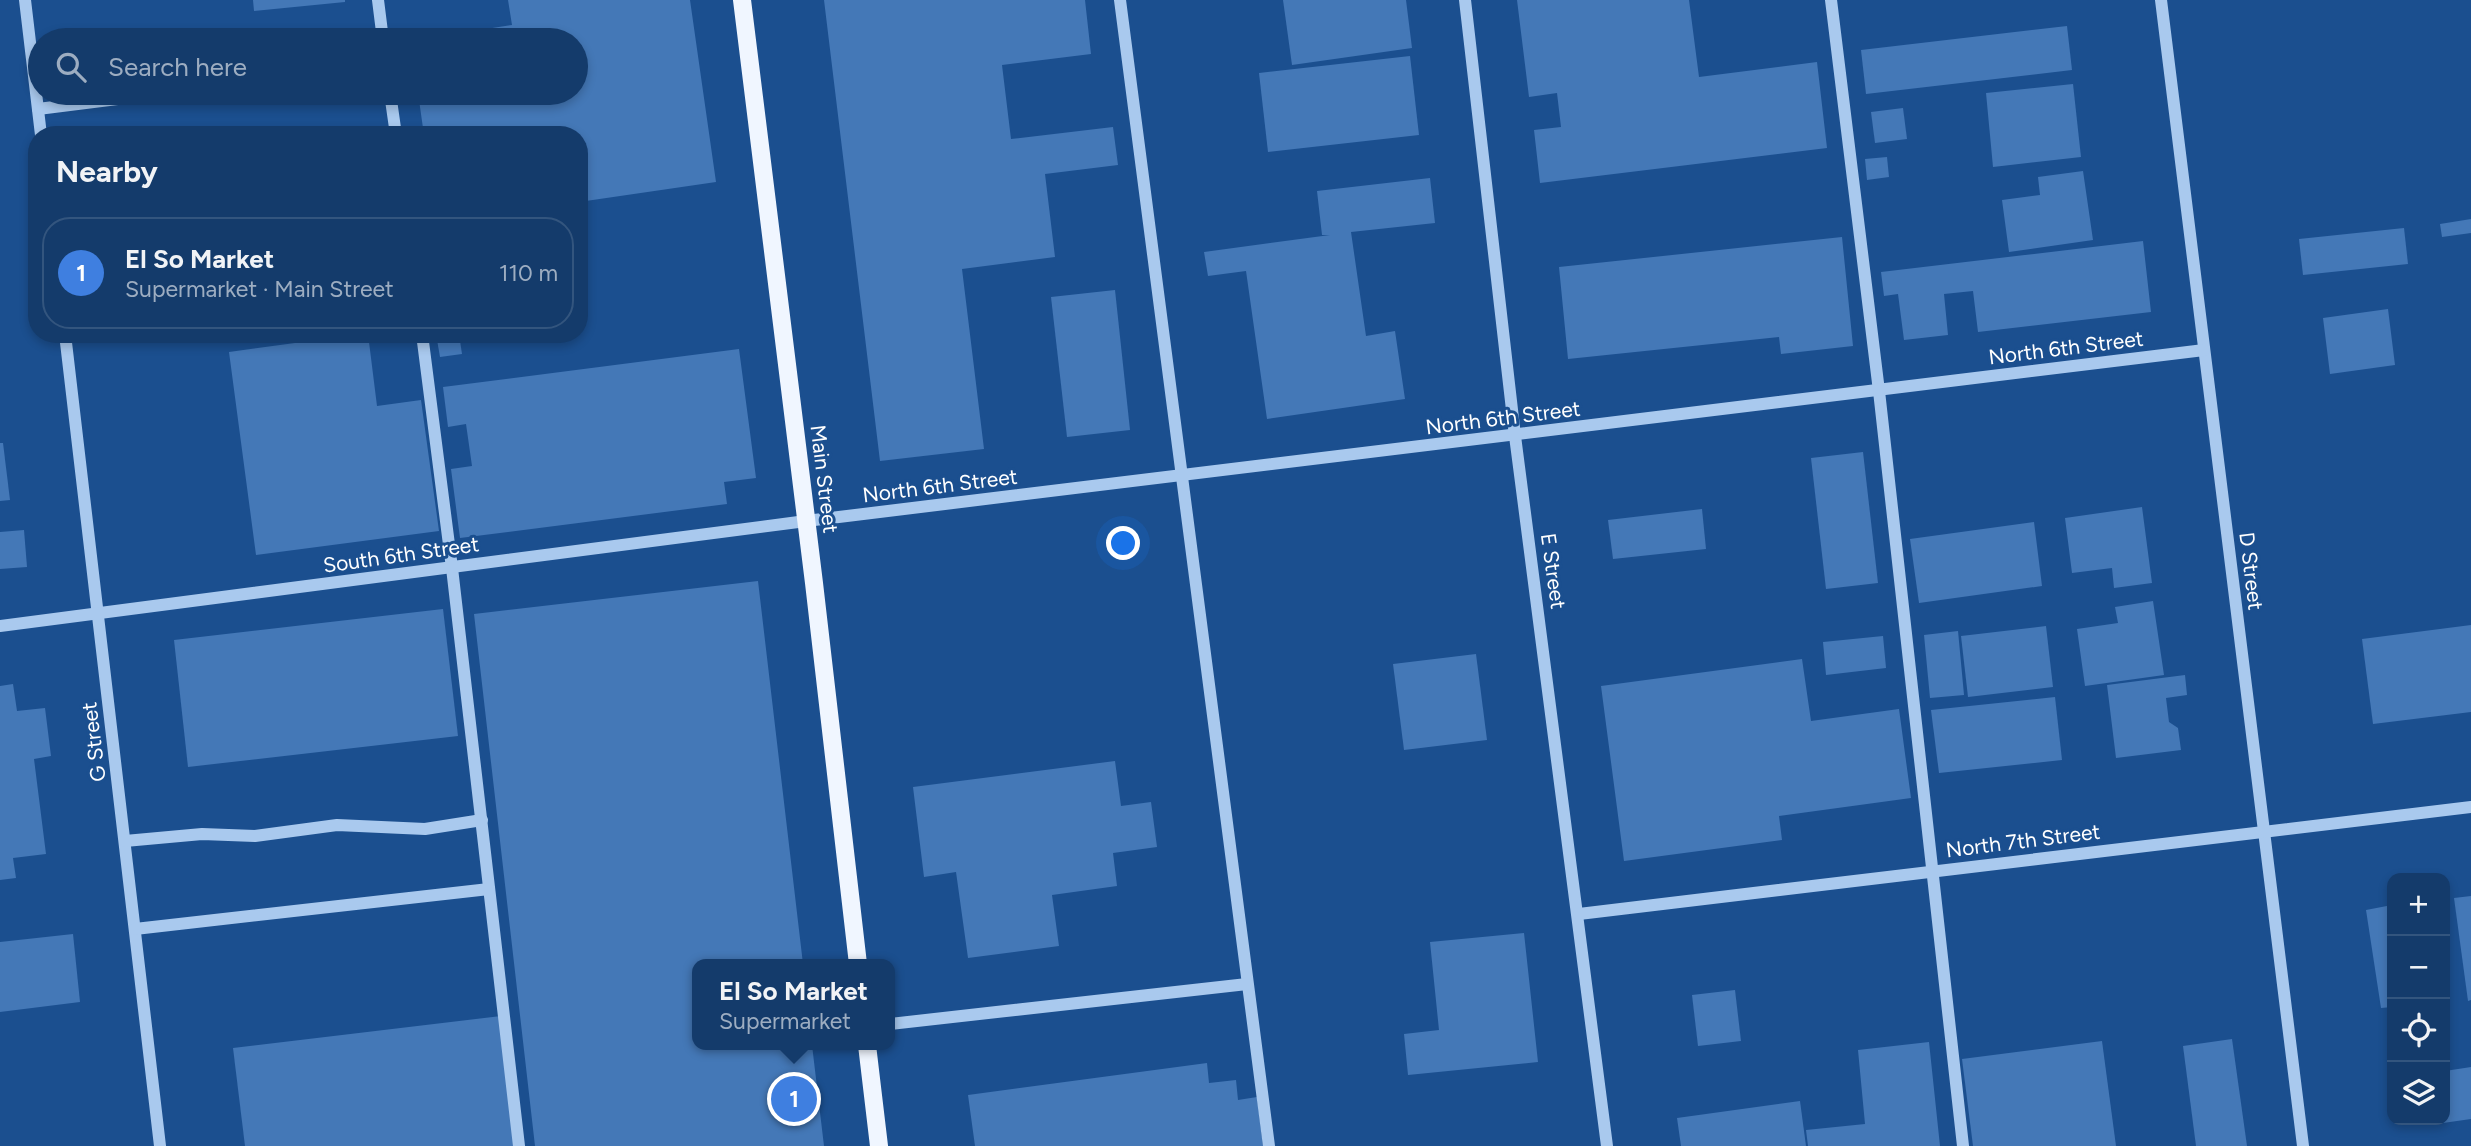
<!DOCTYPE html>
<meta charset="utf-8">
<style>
body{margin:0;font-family:Figtree,sans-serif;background:#214673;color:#f1f3f6}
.controls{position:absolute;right:21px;bottom:21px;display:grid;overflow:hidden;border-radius:14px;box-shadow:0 4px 10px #0003}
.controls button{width:63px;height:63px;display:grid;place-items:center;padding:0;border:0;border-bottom:2px solid #33557e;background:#143b6b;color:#f1f3f6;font:35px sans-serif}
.you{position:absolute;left:1124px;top:544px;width:24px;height:24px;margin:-18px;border:5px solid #fff;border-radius:50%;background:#1a73e8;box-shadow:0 0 0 10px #1a73e833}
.badge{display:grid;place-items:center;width:46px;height:46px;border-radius:50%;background:#90b9f0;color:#fff;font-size:23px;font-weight:700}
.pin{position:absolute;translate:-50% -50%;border:4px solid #fff;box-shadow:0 2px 7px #0006}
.popup{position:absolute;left:692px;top:959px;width:203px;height:91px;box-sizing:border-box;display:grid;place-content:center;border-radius:14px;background:#143b6b;filter:drop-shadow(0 2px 5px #0005);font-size:23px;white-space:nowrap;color:#9dadc1}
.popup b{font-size:26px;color:#f1f3f6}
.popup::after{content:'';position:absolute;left:50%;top:100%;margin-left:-14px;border:14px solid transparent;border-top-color:#143b6b}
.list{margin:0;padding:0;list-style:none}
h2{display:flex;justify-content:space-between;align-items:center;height:91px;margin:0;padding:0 28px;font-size:30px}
h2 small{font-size:23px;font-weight:400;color:#9dadc1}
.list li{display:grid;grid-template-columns:46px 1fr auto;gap:21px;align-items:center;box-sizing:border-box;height:112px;margin:0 14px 14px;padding:0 14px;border:2px solid #33557e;border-radius:28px}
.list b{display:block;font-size:26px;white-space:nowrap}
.list p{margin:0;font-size:23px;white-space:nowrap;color:#9dadc1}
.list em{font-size:23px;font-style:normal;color:#9dadc1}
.icon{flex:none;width:38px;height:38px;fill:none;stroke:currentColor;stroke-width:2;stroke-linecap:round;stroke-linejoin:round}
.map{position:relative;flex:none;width:2471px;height:1146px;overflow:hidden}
.search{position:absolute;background:#143b6b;box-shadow:0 4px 10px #0003;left:28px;top:28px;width:560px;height:77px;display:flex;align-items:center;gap:18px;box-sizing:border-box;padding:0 24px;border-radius:38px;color:#9dadc1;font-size:26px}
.panel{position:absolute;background:#143b6b;box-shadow:0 4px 10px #0003;left:28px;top:126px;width:560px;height:217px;border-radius:28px}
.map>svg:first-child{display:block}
</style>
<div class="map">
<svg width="2471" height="1146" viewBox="0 0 2471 1146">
<rect width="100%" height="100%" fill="#1b4f8f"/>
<g fill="#4478b7">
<polygon points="253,0 345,0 345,2 254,11"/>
<polygon points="508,0 690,0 716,182 579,202 579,135 424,135 418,93 576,93 576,40 415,40 512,25"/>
<polygon points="824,0 1085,0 1091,54 1002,65 1011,139 1113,127 1118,165 1045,174 1055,257 962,269 984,449 880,461"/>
<polygon points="1283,0 1406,0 1412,48 1292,65"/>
<polygon points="1517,0 1689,0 1699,77 1817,62 1827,148 1540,183 1534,130 1561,127 1557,93 1529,97"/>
<polygon points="2067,26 2072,70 1866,94 1861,50"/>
<polygon points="1410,56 1419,135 1268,152 1259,73"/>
<polygon points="2073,84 2081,157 1993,167 1986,93"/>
<polygon points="1903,108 1907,139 1875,143 1871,112"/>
<polygon points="1887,157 1889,177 1867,180 1865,159"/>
<polygon points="2083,171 2093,240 2009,252 2002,200 2040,195 2038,177"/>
<polygon points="1430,178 1435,223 1351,232 1366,336 1395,331 1405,399 1267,419 1246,271 1208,276 1204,252 1330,235 1322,235 1317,191"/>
<polygon points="2471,219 2471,233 2442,237 2440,224"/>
<polygon points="2404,228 2408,264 2303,275 2299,239"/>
<polygon points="1842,237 1853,346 1781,354 1779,337 1568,359 1559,267"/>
<polygon points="2143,241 2151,312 1978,332 1973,291 1944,294 1948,335 1904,340 1898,294 1884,296 1881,272"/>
<polygon points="1115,290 1130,430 1067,437 1051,297"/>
<polygon points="2388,309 2395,365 2330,374 2323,318"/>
<polygon points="362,334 368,334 377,406 421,400 439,531 256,555 229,352"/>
<polygon points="436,334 459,334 462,354 440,357"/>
<polygon points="739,349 756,478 724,482 727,504 460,538 451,469 472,466 466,424 448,427 443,387"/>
<polygon points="0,443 3,443 10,500 0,501"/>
<polygon points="1863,452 1878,583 1826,589 1811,458"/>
<polygon points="2142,507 2152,583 2114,588 2112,568 2072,573 2065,518"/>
<polygon points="1702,509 1706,549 1613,559 1608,520"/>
<polygon points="2034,522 2042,586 1919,603 1910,539"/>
<polygon points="24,530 27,567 0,569 0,532"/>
<polygon points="758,581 803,964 698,964 698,1045 812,1045 824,1146 535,1146 474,614"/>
<polygon points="2153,601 2164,675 2085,686 2077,629 2118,623 2115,607"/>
<polygon points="443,609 458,736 188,767 174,640"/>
<polygon points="2471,625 2471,712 2373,724 2362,639"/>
<polygon points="2046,626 2053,687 1968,697 1961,636"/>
<polygon points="1958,631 1964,695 1930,698 1924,635"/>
<polygon points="1883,636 1886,668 1826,675 1823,642"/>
<polygon points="1476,654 1487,740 1404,750 1393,664"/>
<polygon points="1802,659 1811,721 1899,709 1911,798 1779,816 1782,840 1624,861 1601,686"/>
<polygon points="2185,675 2187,695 2166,698 2169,722 2178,728 2181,750 2116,758 2107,685"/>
<polygon points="13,684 17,711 45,708 51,756 34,759 46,854 13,858 16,878 0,880 0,686"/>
<polygon points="2055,697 2062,760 1939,773 1931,710"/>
<polygon points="1115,761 1121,806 1151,802 1157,847 1113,853 1117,886 1052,895 1059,946 968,958 956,872 924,877 913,787"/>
<polygon points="2471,896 2471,1000 2468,1001 2454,898"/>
<polygon points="2392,905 2392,1007 2381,1008 2366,910"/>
<polygon points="1524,933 1538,1062 1408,1075 1404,1034 1439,1030 1430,942"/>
<polygon points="73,934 80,1002 0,1012 0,942"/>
<polygon points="1735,990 1741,1041 1698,1046 1692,995"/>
<polygon points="501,1016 515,1146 245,1146 233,1048"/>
<polygon points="2232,1039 2247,1146 2196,1146 2183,1046"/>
<polygon points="2102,1041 2116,1146 1973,1146 1962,1059"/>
<polygon points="1929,1042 1940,1146 1808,1146 1806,1130 1865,1124 1858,1050"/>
<polygon points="1207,1063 1209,1083 1236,1080 1238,1100 1257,1097 1263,1146 975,1146 968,1095"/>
<polygon points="2471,1067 2471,1119 2443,1123 2442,1120 2445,1120 2445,1071"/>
<polygon points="1800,1101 1806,1146 1681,1146 1677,1118"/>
</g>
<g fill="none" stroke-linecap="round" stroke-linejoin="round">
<g stroke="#a9c9ee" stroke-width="12">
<polyline points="25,0 41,135"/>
<polyline points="378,0 383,40"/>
<polyline points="1120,0 1269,1146"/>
<polyline points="1465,0 1515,436 1607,1146"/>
<polyline points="1831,0 1879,391 1963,1146"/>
<polyline points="2161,0 2303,1146"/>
<polyline points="390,93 396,135"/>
<polyline points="38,109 165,93"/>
<polyline points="65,334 160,1146"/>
<polyline points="422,334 452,568 519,1146"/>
<polyline points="0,626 806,521 2204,350"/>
<polyline points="125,841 202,834 255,836 337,825 425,829 482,820"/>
<polyline points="1579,914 2471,807"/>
<polyline points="135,929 489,889"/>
<polyline points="890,1024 1247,984"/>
</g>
<g stroke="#f0f6ff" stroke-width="18">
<polyline points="742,0 814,583 858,964"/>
<polyline points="867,1045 879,1146"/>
</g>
</g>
<g text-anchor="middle" stroke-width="6" stroke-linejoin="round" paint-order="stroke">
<g font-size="21" fill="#fff" stroke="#1b4f8f">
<text transform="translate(2066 348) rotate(-7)" y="7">North 6th Street</text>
<text transform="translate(1503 418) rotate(-7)" y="7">North 6th Street</text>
<text transform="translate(824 479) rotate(83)" y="7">Main Street</text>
<text transform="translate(940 486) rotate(-7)" y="7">North 6th Street</text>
<text transform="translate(401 555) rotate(-8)" y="7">South 6th Street</text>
<text transform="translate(1553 571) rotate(82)" y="7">E Street</text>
<text transform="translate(2251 571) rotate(83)" y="7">D Street</text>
<text transform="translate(94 742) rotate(-97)" y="7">G Street</text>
<text transform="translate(2023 841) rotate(-7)" y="7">North 7th Street</text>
</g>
</g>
</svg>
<div class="controls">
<button>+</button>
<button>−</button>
<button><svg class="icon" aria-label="locate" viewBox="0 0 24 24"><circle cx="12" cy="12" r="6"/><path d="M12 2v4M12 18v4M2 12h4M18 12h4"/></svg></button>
<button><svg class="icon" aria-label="layers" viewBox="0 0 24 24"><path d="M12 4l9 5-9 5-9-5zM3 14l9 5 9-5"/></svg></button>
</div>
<div class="you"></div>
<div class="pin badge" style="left:794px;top:1099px;background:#3f7fe0">1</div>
<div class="popup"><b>El So Market</b>Supermarket</div>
<div class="search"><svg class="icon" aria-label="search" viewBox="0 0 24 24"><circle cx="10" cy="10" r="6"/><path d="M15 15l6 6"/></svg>Search here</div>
<section class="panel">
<h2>Nearby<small></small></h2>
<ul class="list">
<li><span class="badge" style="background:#3f7fe0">1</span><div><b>El So Market</b><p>Supermarket · Main Street</p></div><em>110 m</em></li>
</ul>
</section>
</div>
